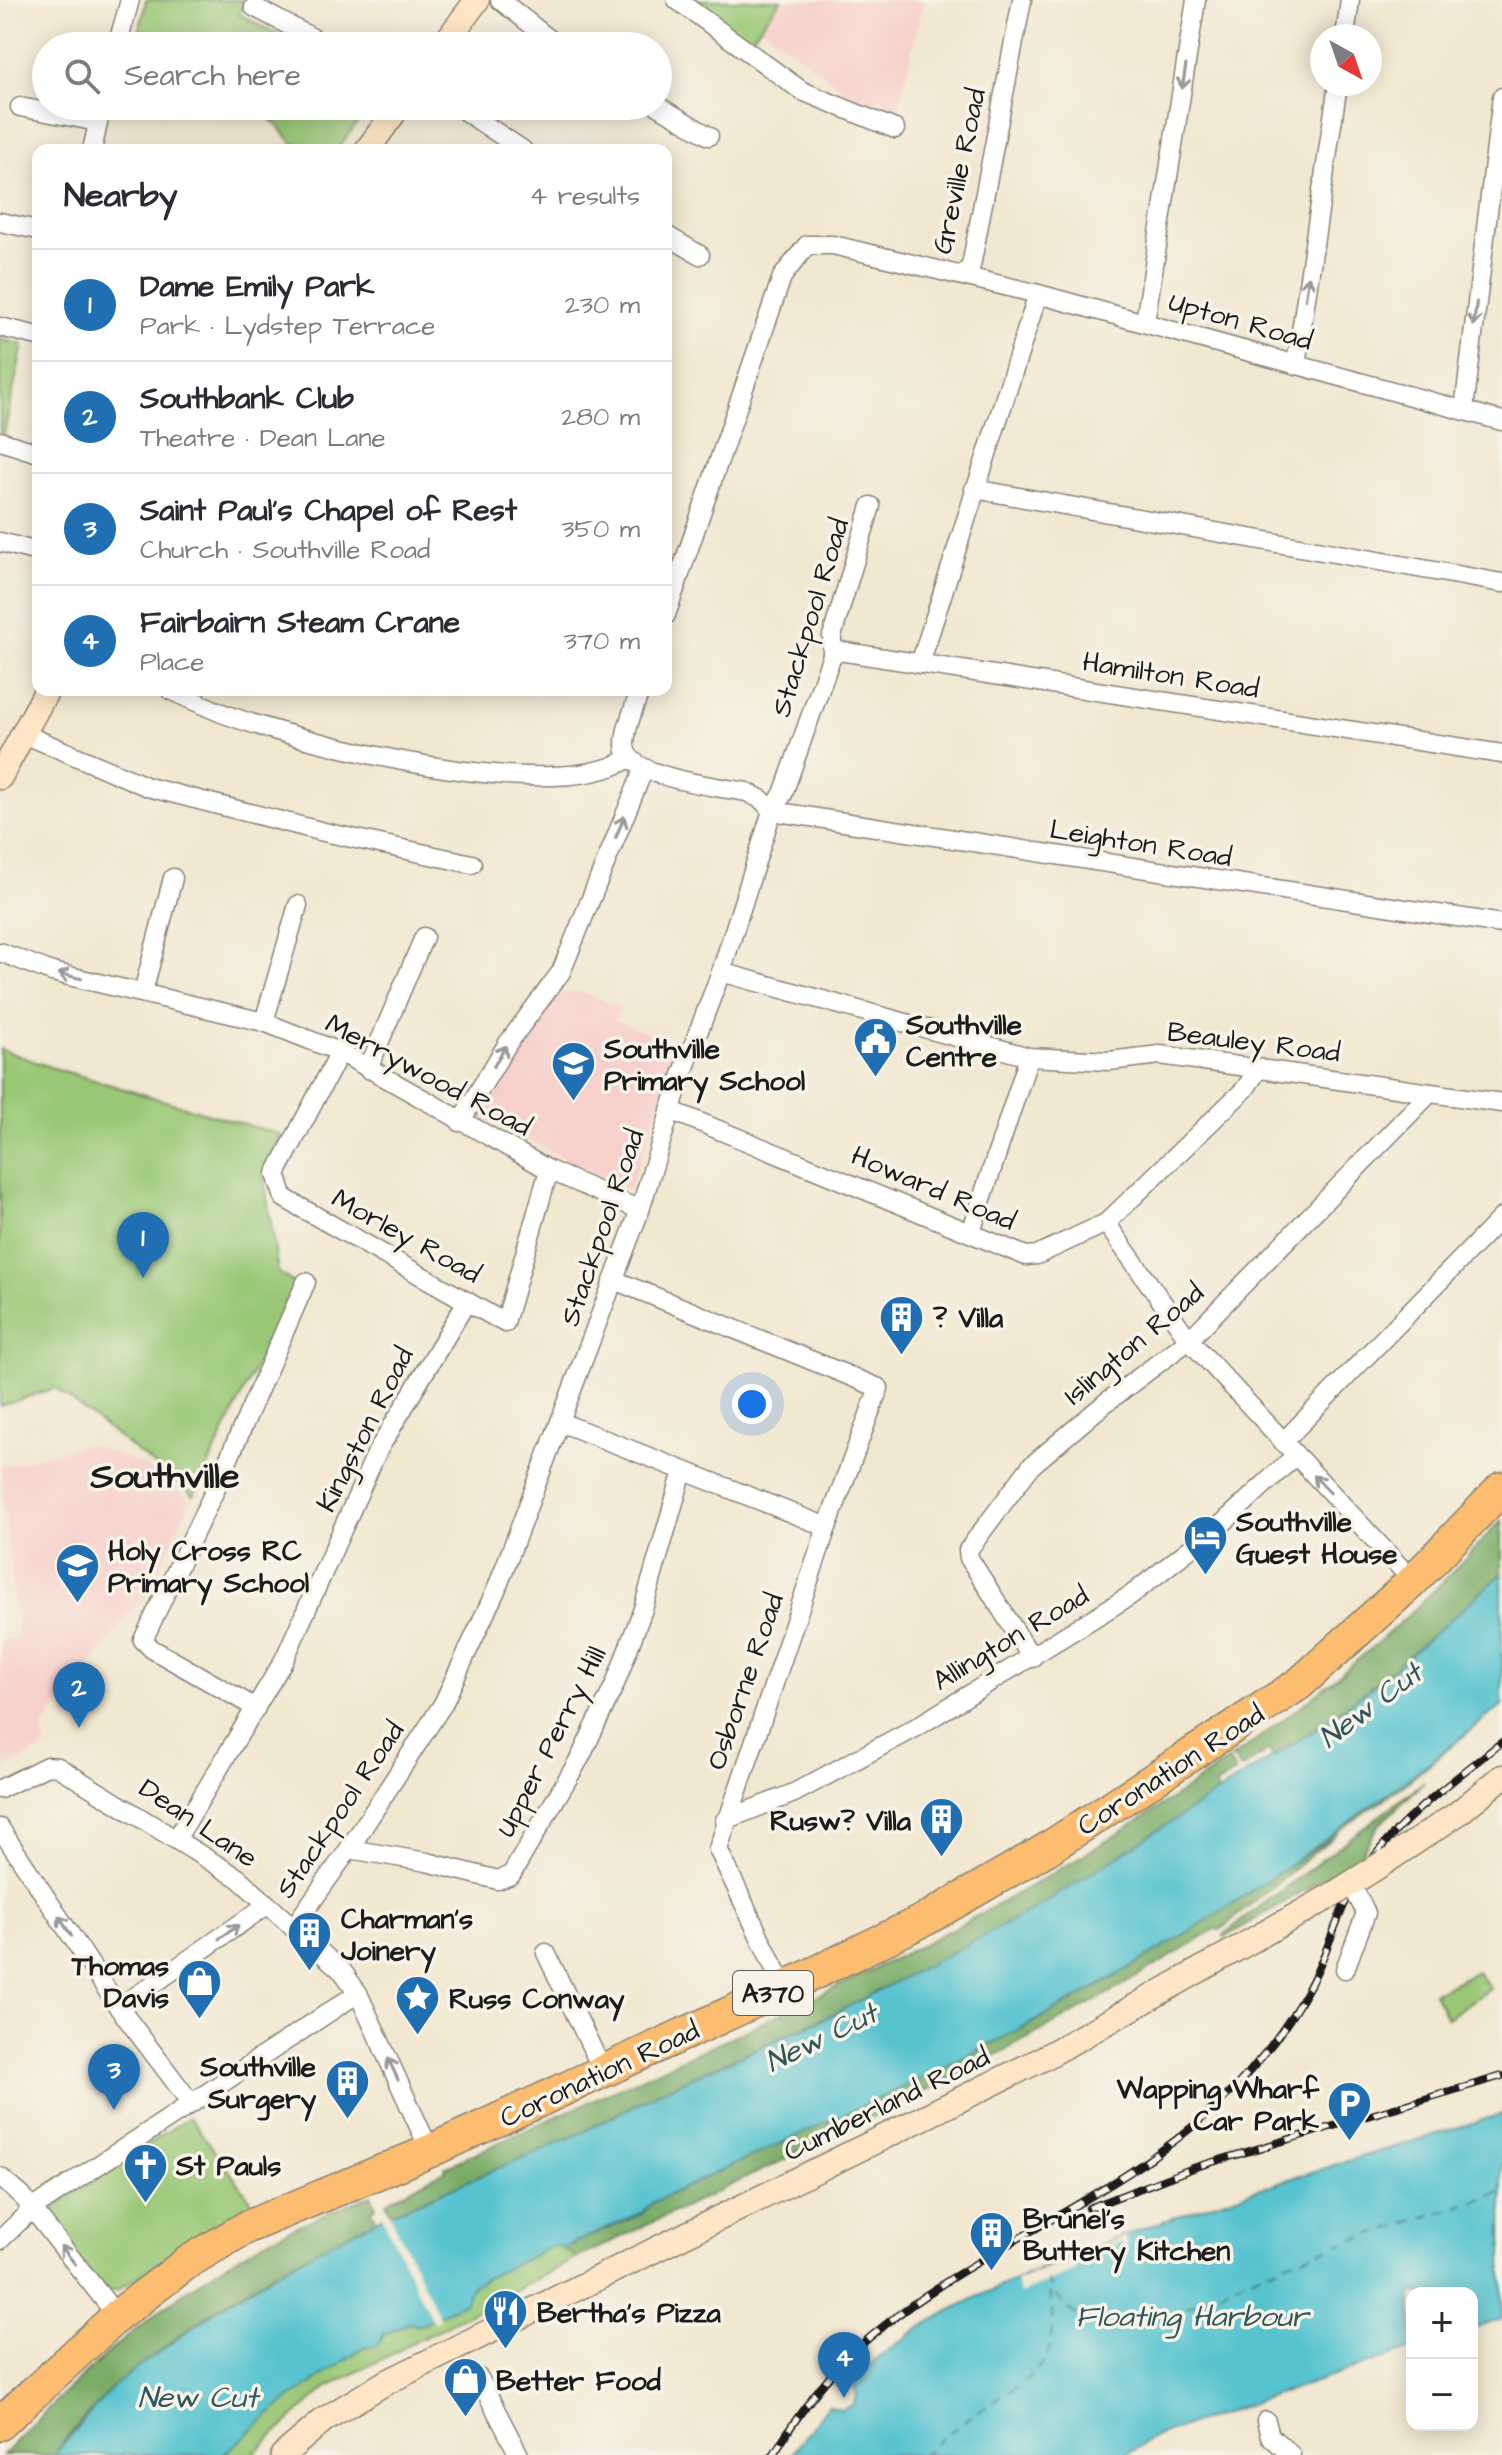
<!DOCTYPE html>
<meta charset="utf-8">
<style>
body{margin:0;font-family:"Architects Daughter",sans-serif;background:#f2f2f3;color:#2b2b33}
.controls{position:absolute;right:24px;bottom:24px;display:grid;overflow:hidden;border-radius:16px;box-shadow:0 4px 20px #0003}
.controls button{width:72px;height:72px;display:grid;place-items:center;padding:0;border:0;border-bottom:2px solid #e1e1e2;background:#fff;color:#2b2b33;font:40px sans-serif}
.compass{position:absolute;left:1310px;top:24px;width:72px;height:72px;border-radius:50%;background:#fff;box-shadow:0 4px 20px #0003;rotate:140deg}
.you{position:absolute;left:752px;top:1404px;width:28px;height:28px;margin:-20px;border:6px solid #fff;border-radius:50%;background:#1a73e8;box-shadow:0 0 0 12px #1a73e833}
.badge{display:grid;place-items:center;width:52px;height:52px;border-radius:50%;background:#1f6fb2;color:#fff;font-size:26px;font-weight:700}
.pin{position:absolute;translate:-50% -66px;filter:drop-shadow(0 2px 4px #0008)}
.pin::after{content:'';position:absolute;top:42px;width:28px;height:24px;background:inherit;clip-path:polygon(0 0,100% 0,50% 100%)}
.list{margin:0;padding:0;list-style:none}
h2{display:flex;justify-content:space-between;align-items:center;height:104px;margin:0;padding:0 32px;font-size:34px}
h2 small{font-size:26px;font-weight:400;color:#7c7c81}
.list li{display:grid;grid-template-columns:52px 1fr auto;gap:24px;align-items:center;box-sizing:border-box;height:112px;padding:0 32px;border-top:2px solid #e1e1e2}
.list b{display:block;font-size:30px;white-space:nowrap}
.list p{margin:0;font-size:26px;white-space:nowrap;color:#7c7c81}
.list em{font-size:26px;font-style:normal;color:#7c7c81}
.icon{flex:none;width:44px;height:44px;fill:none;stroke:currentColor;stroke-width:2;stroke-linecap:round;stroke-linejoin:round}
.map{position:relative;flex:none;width:1502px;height:2455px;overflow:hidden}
.search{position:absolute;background:#fff;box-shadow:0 4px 20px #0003;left:32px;top:32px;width:640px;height:88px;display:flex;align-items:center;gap:20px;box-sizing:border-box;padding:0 28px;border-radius:44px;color:#7c7c81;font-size:30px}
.panel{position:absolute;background:#fff;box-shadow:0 4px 20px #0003;left:32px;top:144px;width:640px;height:552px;border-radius:16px}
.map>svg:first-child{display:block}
</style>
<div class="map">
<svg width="1502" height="2455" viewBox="0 0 1502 2455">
<rect width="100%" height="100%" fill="#f7f3e8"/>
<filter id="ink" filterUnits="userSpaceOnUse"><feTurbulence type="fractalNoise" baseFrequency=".0125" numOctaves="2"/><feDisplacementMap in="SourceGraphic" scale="16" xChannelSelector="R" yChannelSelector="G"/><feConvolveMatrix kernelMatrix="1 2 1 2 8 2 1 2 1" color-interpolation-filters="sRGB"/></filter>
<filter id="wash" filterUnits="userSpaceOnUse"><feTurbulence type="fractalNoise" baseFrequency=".006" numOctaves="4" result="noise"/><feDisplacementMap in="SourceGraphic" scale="32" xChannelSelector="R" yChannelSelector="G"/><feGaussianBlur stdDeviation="1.8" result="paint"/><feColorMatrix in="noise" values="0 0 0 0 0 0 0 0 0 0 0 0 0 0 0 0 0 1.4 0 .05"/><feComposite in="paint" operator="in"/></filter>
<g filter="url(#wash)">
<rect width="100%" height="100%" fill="#f2e7d0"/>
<g fill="#f7d0cb">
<polygon points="693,0 923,0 896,121 883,115 887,100 877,97 872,111 761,27"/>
<polygon points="578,991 621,1007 615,1020 680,1046 629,1190 482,1117 507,1063 556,996"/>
<polygon points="88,1444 142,1464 191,1500 144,1602 134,1608 42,1728 45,1748 0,1771 0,1642 18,1638 0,1467"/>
</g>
<g fill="#99c775" stroke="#5a7248" stroke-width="2">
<polygon points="146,0 246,0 239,14 300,46 136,46"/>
<polygon points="693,0 781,0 748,42"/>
<path d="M269 106H370L337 150C321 150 299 153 287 137 279 127 276 122 263 115Z"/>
<polygon points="0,339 23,345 4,434 0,433"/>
<polygon points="0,1049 50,1067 281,1135 264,1178 278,1272 295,1284 194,1496 55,1388 0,1406"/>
<polygon points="1502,1705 1399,1789 1255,1889 564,2248 577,2258 326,2388 252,2455 209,2455 358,2344"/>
<polygon points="1477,1971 1490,1988 1447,2018 1434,1993"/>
<polygon points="189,2117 253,2203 116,2291 104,2291 63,2240 67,2236 50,2214 51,2209"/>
</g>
<g fill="#7aac66" stroke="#4b6441" stroke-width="2">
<path d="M1502 1520V1574C1429 1640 1356 1703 1274 1757L1269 1750 1241 1769 1232 1757 1228 1760 1236 1772 1215 1786 1219 1793 1035 1909 864 2000 659 2092 579 2134 391 2214 386 2202 446 2170 445 2167C625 2084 809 2006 984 1912 1134 1831 1295 1722 1419 1605 1448 1578 1474 1548 1502 1520Z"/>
<polygon points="1424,1782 1379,1825 1357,1859 1224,1938 1223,1935 1237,1924"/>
<path d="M1338 1833 1220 1930 1215 1929C1014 2058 792 2155 577 2258L563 2248 642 2214 653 2202C787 2139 924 2081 1054 2011 1152 1958 1246 1895 1338 1833Z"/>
<path d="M371 2195 376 2207 371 2210 377 2220C351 2237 322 2247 295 2261 219 2303 102 2384 54 2455H3C78 2376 158 2302 253 2248 291 2226 332 2212 371 2195Z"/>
</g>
<g fill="#56c3cf" stroke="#397076" stroke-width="2">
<path d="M1502 1574V1705C1361 1819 1212 1925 1052 2012 923 2082 787 2139 653 2202L642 2213 563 2248 554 2245 472 2285 465 2302 422 2325 408 2323 384 2334C380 2345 376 2348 364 2347L281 2405 223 2455H54L111 2389 129 2374 221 2307 292 2263 380 2218 579 2134 659 2092 824 2019 1035 1909 1318 1728 1379 1682Z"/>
<path d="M1502 2114V2319L1472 2329V2293H1412V2349L1156 2436 1125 2455H791L828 2405 840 2410 853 2405 857 2394 851 2381C922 2317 979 2295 1065 2259 1207 2200 1356 2159 1502 2114Z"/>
</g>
<g fill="#f2e7d0">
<polygon points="388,2210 440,2319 433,2323 381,2214"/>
<polygon points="1125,2236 1128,2245 1123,2247 1121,2242 1074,2261 1077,2270 1020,2294 1015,2281"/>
</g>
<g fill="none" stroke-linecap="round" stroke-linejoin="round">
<g stroke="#30565b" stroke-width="2" stroke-dasharray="10 8" stroke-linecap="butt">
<path d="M1047 2280C1059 2306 1083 2325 1113 2327 1148 2331 1224 2288 1260 2273 1339 2242 1422 2219 1502 2192"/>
<path d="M921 2455C939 2441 956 2426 975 2414 1036 2373 1065 2368 1048 2285"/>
</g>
</g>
</g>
<g filter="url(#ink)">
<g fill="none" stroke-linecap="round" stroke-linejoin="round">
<defs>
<g id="street">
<polyline points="500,0 558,46"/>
<polyline points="677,0 802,91 895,129"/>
<polyline points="254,7 328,46"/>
<polyline points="1345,36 1350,0"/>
<polyline points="117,46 130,0"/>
<polyline points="457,106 523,150"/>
<polyline points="658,106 709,136"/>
<polyline points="20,107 98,122"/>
<polyline points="92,150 102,106"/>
<polyline points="0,222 38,230"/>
<polyline points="666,235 700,255"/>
<polyline points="963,275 971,266 1022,0"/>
<polyline points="1145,322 1196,0"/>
<polyline points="0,327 38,336"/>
<polyline points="1296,365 1338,84"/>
<polyline points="1464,410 1502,97"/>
<polyline points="0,441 38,453"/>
<polyline points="974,489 1502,583"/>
<polyline points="0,542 38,552"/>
<polyline points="666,615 782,277 807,245 833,245 1038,294 1502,421"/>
<polyline points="832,655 839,651 1502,754"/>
<polyline points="920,664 1038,294"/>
<path d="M170 690C189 698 208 708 227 715 311 745 551 806 628 759"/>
<path d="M640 690C635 707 625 727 625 745 625 778 720 787 747 792L762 800 772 811"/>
<polyline points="24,734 148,787 324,832 472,864"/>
<polyline points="772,811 1502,924"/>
<polyline points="0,952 52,972 264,1022 340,1052 549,1170 640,1210"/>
<polyline points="721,972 1029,1057 1109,1061 1160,1055 1502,1103"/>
<polyline points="143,992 173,878"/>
<polyline points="264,1022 298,905"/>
<polyline points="340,1052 276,1174 284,1198 505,1323 549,1170"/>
<polyline points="368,1069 424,937"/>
<polyline points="670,1110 1026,1256 1037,1255 1106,1223 1245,1089 1259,1068"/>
<polyline points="460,1122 508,1043 561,972 643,771"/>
<polyline points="1106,1223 1189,1340 1413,1581"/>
<polyline points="971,1232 1029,1057"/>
<polyline points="614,1280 879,1388 827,1527 718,1849 784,1988"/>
<polyline points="560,1422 827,1527"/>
<polyline points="1283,1442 1502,1217"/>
<polyline points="1032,1658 969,1558 968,1550 1031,1466 1104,1404 1189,1340 1428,1095"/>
<polyline points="256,1708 152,1649 143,1640 215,1490 306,1282"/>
<polyline points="0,1789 47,1766 58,1767 238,1878 343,1972 358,1993 430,2151"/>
<polyline points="725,1820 794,1793 915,1728 1131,1595 1223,1523 1295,1456"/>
<polyline points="0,1828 119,2008 191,2103"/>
<polyline points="177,1838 284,1660 377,1452 467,1301"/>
<polyline points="349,1849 427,1862 498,1880 511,1875 581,1756 615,1684 643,1609 683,1471"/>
<polyline points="293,1928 349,1849 443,1704 497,1588 640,1210 679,1083 721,972 772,811 783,794 832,655 832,636 871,506"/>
<polyline points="546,1953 603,2071"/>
<polyline points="1345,1969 1366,1913 1360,1901"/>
<polyline points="119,2008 267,1905"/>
<polyline points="0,2177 22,2196 117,2316"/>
<polyline points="0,2240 32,2209 358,1993"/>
<polyline points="479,2378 519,2455"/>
<polyline points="1266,2421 1270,2436 1291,2455"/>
</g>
<g id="secondary">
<polyline points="443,46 477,0"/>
<polyline points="367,150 399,106"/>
<polyline points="0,777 47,690"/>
<polyline points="1385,1862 1457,1814 1502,1777"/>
<polyline points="283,2455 325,2419 383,2384 1042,2059 1334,1894"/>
</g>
<polyline id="highway" points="0,2424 117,2316 188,2262 247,2227 430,2151 784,1988 926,1919 1047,1849 1299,1684 1413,1581 1502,1488"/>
</defs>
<use href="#street" stroke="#878276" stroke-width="21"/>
<use href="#secondary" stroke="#878276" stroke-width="27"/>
<use href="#highway" stroke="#878276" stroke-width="35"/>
<use href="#street" stroke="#fff" stroke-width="18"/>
<use href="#secondary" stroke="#fee5c5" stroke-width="24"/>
<use href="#highway" stroke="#fcbd6f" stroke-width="32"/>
<defs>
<g id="rail">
<polyline points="1089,2208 1196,2167 1502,2076"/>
<path d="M773 2455C795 2419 820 2384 850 2355 958 2253 1106 2208 1215 2107 1249 2075 1282 2035 1305 1994 1324 1963 1333 1927 1349 1895 1384 1829 1445 1787 1502 1742"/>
</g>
</defs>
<use href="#rail" stroke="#1c1c1c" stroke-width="8"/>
<use href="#rail" stroke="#f7f3e8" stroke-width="5" stroke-dasharray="15" stroke-linecap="butt"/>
<defs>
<polyline id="street-bridge" points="1351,1884 1360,1901"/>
<polyline id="secondary-bridge" points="1334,1894 1385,1862"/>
</defs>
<use href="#street-bridge" stroke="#878276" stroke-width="21" stroke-linecap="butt"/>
<use href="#secondary-bridge" stroke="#878276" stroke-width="27" stroke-linecap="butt"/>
<use href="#street-bridge" stroke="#fff" stroke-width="18"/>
<use href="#secondary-bridge" stroke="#fee5c5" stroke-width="24"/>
</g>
<defs><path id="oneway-shaft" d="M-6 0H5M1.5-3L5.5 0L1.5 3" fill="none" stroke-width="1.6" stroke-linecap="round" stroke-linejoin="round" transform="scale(2)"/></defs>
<g stroke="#999">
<use href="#oneway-shaft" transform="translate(1184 77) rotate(99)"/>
<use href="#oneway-shaft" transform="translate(1307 288) rotate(-82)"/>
<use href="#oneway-shaft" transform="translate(1475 314) rotate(97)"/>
<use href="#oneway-shaft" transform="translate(620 827) rotate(-68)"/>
<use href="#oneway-shaft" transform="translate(70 976) rotate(-167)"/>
<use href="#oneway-shaft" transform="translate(500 1056) rotate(-59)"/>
<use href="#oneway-shaft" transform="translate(1322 1484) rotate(-133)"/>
<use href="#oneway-shaft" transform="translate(65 1926) rotate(-123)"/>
<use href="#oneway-shaft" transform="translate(229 1932) rotate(-35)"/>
<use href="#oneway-shaft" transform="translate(393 2069) rotate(-115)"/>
<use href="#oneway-shaft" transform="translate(68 2255) rotate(-128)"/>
</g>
</g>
<defs>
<symbol id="civic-pin" viewBox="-11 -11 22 30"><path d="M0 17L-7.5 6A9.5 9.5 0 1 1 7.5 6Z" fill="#1f6fb2" stroke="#f7f3e8"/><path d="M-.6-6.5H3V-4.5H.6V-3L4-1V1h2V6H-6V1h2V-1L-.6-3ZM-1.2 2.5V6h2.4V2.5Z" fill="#fff"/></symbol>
<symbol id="school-pin" viewBox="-11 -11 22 30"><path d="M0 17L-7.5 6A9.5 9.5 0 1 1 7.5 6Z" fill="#1f6fb2" stroke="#f7f3e8"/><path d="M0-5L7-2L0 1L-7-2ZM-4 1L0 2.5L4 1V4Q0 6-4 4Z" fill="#fff"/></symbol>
<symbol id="building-pin" viewBox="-11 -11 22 30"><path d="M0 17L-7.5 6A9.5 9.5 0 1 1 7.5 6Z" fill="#1f6fb2" stroke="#f7f3e8"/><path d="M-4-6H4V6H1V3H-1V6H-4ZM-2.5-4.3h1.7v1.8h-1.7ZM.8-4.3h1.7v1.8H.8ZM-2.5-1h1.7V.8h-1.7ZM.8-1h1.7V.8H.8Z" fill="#fff"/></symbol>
<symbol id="hotel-pin" viewBox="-11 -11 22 30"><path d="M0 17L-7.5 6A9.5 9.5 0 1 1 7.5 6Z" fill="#1f6fb2" stroke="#f7f3e8"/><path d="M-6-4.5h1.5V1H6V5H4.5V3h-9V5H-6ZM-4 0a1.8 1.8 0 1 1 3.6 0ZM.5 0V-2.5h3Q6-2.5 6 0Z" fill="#fff"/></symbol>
<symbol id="shop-pin" viewBox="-11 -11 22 30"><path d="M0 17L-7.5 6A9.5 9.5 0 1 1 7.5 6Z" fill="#1f6fb2" stroke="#f7f3e8"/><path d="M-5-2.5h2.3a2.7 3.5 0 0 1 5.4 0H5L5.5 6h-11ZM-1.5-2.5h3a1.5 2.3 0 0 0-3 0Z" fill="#fff"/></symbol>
<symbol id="sight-pin" viewBox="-11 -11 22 30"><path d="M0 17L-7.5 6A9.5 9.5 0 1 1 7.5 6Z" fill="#1f6fb2" stroke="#f7f3e8"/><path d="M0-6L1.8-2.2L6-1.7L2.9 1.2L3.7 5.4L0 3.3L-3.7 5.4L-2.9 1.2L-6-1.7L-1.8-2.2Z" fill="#fff"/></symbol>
<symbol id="parking-pin" viewBox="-11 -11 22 30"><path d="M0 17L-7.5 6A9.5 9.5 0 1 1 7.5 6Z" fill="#1f6fb2" stroke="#f7f3e8"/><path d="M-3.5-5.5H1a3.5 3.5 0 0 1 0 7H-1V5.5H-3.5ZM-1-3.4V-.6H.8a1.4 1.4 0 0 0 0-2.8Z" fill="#fff"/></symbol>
<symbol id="church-pin" viewBox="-11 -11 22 30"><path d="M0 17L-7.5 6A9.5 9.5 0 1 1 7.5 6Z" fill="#1f6fb2" stroke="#f7f3e8"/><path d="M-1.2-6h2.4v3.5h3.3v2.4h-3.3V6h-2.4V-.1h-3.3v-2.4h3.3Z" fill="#fff"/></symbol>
<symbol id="restaurant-pin" viewBox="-11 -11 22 30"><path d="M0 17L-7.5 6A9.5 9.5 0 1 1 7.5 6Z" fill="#1f6fb2" stroke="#f7f3e8"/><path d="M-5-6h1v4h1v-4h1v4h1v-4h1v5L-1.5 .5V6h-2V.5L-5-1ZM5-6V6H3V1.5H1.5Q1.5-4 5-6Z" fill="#fff"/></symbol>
</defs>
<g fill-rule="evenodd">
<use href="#civic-pin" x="850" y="1014" width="51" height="69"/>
<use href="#school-pin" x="548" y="1038" width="51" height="69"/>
<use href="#building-pin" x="876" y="1292" width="51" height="69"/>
<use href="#hotel-pin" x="1180" y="1512" width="51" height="69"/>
<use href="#school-pin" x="52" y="1540" width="51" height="69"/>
<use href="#building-pin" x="916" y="1794" width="51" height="69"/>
<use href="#building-pin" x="284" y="1908" width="51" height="69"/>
<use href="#shop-pin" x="174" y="1956" width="51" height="69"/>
<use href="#sight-pin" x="392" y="1972" width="51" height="69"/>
<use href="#building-pin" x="322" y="2056" width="51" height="69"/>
<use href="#parking-pin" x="1324" y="2078" width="51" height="69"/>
<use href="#church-pin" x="120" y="2140" width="51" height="69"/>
<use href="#building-pin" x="966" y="2208" width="51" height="69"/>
<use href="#restaurant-pin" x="480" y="2286" width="51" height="69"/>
<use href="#shop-pin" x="440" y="2354" width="51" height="69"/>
</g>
<g text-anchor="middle" stroke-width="7" stroke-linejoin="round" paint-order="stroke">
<rect fill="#f7f3e8" stroke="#5e5c59" stroke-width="2" x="733" y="1971" width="80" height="44" rx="6"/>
<g font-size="26" font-weight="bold" fill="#1c1c1c">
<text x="773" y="2002">A370</text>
</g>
<g font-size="28" fill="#1c1c1c" stroke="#f7f3e8">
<text transform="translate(958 171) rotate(-78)" y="10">Greville Road</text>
<text transform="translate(1241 320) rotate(16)" y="10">Upton Road</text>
<text transform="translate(809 617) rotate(-73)" y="10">Stackpool Road</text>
<text transform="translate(1171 674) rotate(9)" y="10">Hamilton Road</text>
<text transform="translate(1141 842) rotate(9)" y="10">Leighton Road</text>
<text transform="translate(1254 1041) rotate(7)" y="10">Beauley Road</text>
<text transform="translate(429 1074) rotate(28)" y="10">Merrywood Road</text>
<text transform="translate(934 1187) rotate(23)" y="10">Howard Road</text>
<text transform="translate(601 1227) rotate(-71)" y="10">Stackpool Road</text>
<text transform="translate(407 1235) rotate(29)" y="10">Morley Road</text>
<text transform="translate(1133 1343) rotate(-40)" y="10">Islington Road</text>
<text transform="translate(364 1429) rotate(-63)" y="10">Kingston Road</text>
<text transform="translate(1010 1637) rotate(-31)" y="10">Allington Road</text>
<text transform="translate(744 1681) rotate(-71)" y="10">Osborne Road</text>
<text transform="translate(550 1741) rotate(-63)" y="10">Upper Perry Hill</text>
<text transform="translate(1170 1769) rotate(-33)" y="10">Coronation Road</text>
<text transform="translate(339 1809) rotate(-56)" y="10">Stackpool Road</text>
<text transform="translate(199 1822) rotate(34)" y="10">Dean Lane</text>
<text transform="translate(599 2073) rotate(-25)" y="10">Coronation Road</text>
<text transform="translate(886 2103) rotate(-26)" y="10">Cumberland Road</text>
</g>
<g font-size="28" font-weight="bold" fill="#1c1c1c" stroke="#f7f3e8" text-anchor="start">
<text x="906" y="1034">Southville<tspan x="906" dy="32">Centre</tspan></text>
<text x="604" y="1058">Southville<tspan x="604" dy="32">Primary School</tspan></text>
<text x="933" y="1327">? Villa</text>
<text x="1236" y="1531">Southville<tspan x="1236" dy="32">Guest House</tspan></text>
<text x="108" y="1560">Holy Cross RC<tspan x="108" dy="32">Primary School</tspan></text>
<text x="911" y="1830" text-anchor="end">Rusw? Villa</text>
<text x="341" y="1928">Charman's<tspan x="341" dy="32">Joinery</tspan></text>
<text x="169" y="1975" text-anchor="end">Thomas<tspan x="169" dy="32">Davis</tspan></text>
<text x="449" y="2008">Russ Conway</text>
<text x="316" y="2076" text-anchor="end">Southville<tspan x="316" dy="32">Surgery</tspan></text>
<text x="1319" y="2098" text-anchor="end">Wapping Wharf<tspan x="1319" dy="32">Car Park</tspan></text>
<text x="176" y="2175">St Pauls</text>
<text x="1023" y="2228">Brunel's<tspan x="1023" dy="32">Buttery Kitchen</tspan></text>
<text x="537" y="2322">Bertha's Pizza</text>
<text x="496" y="2390">Better Food</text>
</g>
<g font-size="30" font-style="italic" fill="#30565b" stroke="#f7f3e8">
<text transform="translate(1370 1705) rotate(-37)" y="10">New Cut</text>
<text transform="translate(821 2037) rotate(-26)" y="10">New Cut</text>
<text x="1192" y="2326">Floating Harbour</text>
<text x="198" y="2407">New Cut</text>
</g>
<g font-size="36" font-weight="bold" fill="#1c1c1c" stroke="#f7f3e8">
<text x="165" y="1487">Southville</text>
</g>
</g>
</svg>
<div class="controls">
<button>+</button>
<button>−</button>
</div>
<svg class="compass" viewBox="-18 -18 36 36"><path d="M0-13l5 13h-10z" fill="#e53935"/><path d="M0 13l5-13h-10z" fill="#7c7c81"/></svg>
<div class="you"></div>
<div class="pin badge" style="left:143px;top:1278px">1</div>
<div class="pin badge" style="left:79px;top:1728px">2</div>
<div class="pin badge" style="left:114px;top:2110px">3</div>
<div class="pin badge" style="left:844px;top:2398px">4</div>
<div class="search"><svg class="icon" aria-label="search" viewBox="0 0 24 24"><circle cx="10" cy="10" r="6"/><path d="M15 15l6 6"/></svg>Search here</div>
<section class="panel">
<h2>Nearby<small>4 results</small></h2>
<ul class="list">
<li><span class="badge">1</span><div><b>Dame Emily Park</b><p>Park · Lydstep Terrace</p></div><em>230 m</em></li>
<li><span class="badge">2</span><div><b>Southbank Club</b><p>Theatre · Dean Lane</p></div><em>280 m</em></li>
<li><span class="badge">3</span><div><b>Saint Paul's Chapel of Rest</b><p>Church · Southville Road</p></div><em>350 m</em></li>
<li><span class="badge">4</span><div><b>Fairbairn Steam Crane</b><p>Place</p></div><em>370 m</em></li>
</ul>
</section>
</div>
